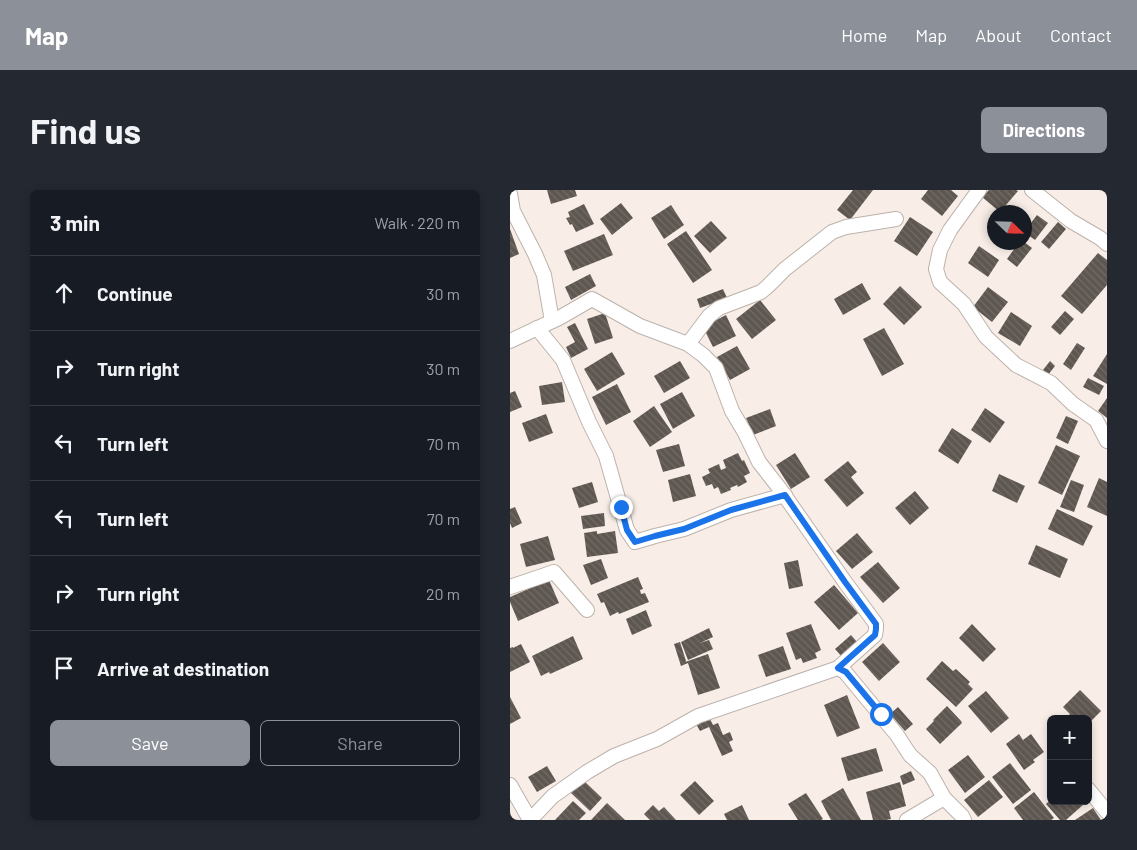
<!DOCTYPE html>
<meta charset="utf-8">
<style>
body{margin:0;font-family:Barlow,sans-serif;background:#242831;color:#f1f3f6}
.controls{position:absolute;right:15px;bottom:15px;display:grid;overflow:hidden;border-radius:8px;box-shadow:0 2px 8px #0003}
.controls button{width:45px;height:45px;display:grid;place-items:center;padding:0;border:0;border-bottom:1px solid #363941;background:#171b24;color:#f1f3f6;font:25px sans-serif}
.compass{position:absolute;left:477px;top:15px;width:45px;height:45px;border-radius:50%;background:#171b24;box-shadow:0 2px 8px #0003;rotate:113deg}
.stop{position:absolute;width:15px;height:15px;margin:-11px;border:4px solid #1a73e8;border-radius:50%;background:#fff}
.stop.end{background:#1a73e8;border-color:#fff;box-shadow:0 1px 5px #0008}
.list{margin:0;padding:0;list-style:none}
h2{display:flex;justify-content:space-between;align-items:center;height:65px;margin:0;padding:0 20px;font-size:21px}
h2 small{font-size:16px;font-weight:400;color:#9ea1a6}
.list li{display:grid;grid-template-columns:32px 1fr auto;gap:15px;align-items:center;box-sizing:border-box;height:75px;padding:0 20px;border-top:1px solid #363941}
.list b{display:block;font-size:19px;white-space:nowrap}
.list em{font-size:16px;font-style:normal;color:#9ea1a6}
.actions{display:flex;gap:10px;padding:15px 20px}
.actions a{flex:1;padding:11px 0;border:1px solid #8c9099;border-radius:8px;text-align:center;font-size:18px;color:#8c9099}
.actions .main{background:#8c9099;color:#fff}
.icon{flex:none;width:28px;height:28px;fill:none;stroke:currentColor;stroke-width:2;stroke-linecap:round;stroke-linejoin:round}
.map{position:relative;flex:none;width:597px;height:630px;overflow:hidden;border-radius:8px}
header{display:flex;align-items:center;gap:30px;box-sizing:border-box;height:70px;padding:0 25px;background:#8c9099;color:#fff}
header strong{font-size:24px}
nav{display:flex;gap:28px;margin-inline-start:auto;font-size:18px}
.intro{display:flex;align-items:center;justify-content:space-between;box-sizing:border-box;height:120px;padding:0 30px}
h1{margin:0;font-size:35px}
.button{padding:12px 22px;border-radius:8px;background:#8c9099;color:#fff;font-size:18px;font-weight:700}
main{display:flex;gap:30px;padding:0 30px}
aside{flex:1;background:#171b24;border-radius:8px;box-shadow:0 2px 8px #0003}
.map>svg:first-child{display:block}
</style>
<header>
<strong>Map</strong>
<nav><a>Home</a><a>Map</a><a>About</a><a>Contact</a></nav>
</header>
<div class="intro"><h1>Find us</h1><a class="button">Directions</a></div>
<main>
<aside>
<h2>3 min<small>Walk · 220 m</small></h2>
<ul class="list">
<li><svg class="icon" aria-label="ahead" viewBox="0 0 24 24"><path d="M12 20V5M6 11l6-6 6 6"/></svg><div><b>Continue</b></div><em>30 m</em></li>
<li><svg class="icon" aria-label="right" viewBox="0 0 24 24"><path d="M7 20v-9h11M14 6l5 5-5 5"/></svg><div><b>Turn right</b></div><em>30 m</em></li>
<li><svg class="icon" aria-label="left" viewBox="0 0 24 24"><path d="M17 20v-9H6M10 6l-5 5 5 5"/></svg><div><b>Turn left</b></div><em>70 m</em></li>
<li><svg class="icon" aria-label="left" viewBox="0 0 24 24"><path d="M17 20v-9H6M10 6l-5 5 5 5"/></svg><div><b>Turn left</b></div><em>70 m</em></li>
<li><svg class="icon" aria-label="right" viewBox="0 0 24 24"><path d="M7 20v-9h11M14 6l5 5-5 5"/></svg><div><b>Turn right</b></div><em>20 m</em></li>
<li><svg class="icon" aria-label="arrive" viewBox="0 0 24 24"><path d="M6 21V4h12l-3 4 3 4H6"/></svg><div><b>Arrive at destination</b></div></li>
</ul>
<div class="actions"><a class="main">Save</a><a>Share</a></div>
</aside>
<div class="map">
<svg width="597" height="630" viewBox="0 0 597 630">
<defs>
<pattern id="building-back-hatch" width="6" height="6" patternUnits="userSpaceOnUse" patternTransform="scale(1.25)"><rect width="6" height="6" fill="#5e5650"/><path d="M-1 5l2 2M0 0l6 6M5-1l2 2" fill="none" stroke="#716b66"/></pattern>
</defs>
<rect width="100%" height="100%" fill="#f8eee7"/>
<g fill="url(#building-back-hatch)">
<polygon points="37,0 65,0 67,6 41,14"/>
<polygon points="343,0 363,0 340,30 327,20"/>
<polygon points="418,0 441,0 448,6 432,26 411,9"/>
<polygon points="479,0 506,0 508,1 490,22 472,7"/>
<polygon points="111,13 123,28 102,45 90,29"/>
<polygon points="74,14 84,34 66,42 62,34 60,35 56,28 60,27 58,22"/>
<polygon points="161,15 174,35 154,49 141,28"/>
<polygon points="527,25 538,33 525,50 514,42"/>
<polygon points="400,27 423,42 407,66 384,51"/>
<polygon points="201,31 217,48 200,63 184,46"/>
<polygon points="548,32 556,39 539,59 531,52"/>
<polygon points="0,39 9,64 0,68"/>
<polygon points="176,41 202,80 183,93 157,54"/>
<polygon points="94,44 103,65 63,81 54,61"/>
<polygon points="509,52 514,52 522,58 507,77 497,69"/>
<polygon points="469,56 489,70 478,87 458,73"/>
<polygon points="588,63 597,70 597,95 572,124 551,106"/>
<polygon points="80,84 86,96 61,110 55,97"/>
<polygon points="352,93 361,109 333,125 324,109"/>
<polygon points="390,96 412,117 394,135 373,114"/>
<polygon points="478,97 498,112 482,132 463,117"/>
<polygon points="213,99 217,108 190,118 187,109"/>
<polygon points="250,110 266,130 242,149 226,129"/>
<polygon points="555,121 564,129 550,145 541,137"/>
<polygon points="501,122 522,136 510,156 488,143"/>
<polygon points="95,123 103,148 85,154 77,129"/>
<polygon points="216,125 226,146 203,157 193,137"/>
<polygon points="65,133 78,159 61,168 56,157 65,152 57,137"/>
<polygon points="374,138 394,174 372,186 353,149"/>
<polygon points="567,153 575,158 561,180 553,174"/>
<polygon points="227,156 240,179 220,190 207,167"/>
<polygon points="102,162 115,184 87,201 74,179"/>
<polygon points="597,164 597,194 583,186"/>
<polygon points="170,171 180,188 154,203 144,186"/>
<polygon points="540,171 545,176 538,185 533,180"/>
<polygon points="578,188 594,196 589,205 573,197"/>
<polygon points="52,192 55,212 32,215 29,196"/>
<polygon points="107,194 121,222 96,235 82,207"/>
<polygon points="5,201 12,217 0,222 0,203"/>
<polygon points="172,202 185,226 163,239 150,214"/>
<polygon points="597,208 597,228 588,221"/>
<polygon points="144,216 162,242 140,257 123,231"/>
<polygon points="475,218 495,232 480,253 461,240"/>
<polygon points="260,219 266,236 243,245 236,228"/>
<polygon points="36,224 43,243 19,252 12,233"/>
<polygon points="556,226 568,231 558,254 546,248"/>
<polygon points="442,238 462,251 448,274 428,261"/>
<polygon points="169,254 175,276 153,282 146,260"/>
<polygon points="546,255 570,266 552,305 528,293"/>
<polygon points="228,263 232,271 234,270 240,283 234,286 237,292 228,297 227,295 220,298 221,300 211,304 208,297 204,299 202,294 196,296 192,287 200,283 198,279 209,274 211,280 216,278 213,270"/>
<polygon points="285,263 300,287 281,299 266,275"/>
<polygon points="338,271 347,282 341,287 354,303 337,317 314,290"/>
<polygon points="180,284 186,306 163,312 158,290"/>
<polygon points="489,284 515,296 507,313 482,301"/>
<polygon points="589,288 597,292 597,326 577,317"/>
<polygon points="561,290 574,295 564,322 550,317"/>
<polygon points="82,292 88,312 69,318 62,298"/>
<polygon points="405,301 419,318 400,335 385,318"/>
<polygon points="5,317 12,333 2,338 0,333 0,319"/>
<polygon points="547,319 583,336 573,356 538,339"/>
<polygon points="94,323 95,336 73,339 71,326"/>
<polygon points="87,341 87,344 105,341 108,363 77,367 74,343"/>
<polygon points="347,343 363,362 342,379 326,361"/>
<polygon points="38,346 45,370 16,377 10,354"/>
<polygon points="526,355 558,369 550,388 518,374"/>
<polygon points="91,369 98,388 81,395 73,375"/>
<polygon points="288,370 293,396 279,399 274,373"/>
<polygon points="368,372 390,398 373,413 350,387"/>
<polygon points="128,387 133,399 130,400 131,404 135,403 139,412 109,424 108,422 100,426 94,412 91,413 87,404"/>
<polygon points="39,390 49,413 8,431 0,412 0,407"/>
<polygon points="324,395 348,423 329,440 304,412"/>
<polygon points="136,420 142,436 122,445 116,429"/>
<polygon points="301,434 311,460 305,463 307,468 293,473 291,468 286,470 276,443"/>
<polygon points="462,434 486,459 473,472 449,448"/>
<polygon points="199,438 203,447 190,453 199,450 203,459 178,470 171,452"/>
<polygon points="341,445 348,453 332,467 325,459"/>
<polygon points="63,446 73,469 40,484 39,482 31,486 22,466"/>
<polygon points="170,452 176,471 175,472 198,464 210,498 188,505 178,473 171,476 164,454"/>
<polygon points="373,453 390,472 369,491 352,472"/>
<polygon points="11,454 20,472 0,482 0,458 3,457 3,458"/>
<polygon points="273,456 281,479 256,487 248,465"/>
<polygon points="432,471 443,481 446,479 460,492 458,494 463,499 446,517 416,489"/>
<polygon points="570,500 591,521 578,534 578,529 555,529 560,524 553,517"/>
<polygon points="476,501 499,528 481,543 458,516"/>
<polygon points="337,505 350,538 327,547 314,515"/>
<polygon points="0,507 11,528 0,534"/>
<polygon points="437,516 451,531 452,533 430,554 416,539 424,531 423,530"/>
<polygon points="388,517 403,534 395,541 380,524"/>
<polygon points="199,527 203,535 208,533 213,545 220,542 223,550 219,552 223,561 212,566 199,537 190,541 186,534"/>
<polygon points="509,544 513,550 521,544 534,562 523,570 525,572 514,580 496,554"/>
<polygon points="366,558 373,581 338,591 331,568"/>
<polygon points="458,565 475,587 455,603 438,580"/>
<polygon points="500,573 521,600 503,614 482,587"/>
<polygon points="37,576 46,591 27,602 18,587"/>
<polygon points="401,581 405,590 393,595 390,586"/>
<polygon points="72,589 92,608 80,621 60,602"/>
<polygon points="479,590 493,607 468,627 454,610"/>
<polygon points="185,591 204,611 189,625 170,605"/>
<polygon points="390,592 396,616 379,621 381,629 376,630 363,630 356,602"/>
<polygon points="333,598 348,625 351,630 321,630 311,611"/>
<polygon points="524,602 544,628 541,630 513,630 504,618"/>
<polygon points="296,603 313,629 311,630 288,630 278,614"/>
<polygon points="541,609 541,611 571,611 574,614 556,630 550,630 536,614"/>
<polygon points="63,611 76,623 69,630 45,630"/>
<polygon points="97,613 115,630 81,630"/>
<polygon points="143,615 149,621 154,617 166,630 140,630 134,624"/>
<polygon points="232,615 239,630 217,630 214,624"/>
<polygon points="583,618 591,630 565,630"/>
</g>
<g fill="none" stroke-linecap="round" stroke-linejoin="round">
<defs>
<g id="street">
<polyline points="469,0 440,40 430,60 426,79 430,92 454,114 476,147 506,175 541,193 563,214 586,230 597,251"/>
<polyline points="522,0 561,31 590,48 597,54"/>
<polyline points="0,4 3,21 25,64 34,85 42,131"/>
<polyline points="27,138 53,170 79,232 96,266 117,340 125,352 145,346 174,339 221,320 275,305"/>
<polyline points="0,151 49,128 82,109 130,136 178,154 193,165 206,178 222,221 235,243 249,272 270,299 335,392 366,434 366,439 365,445 328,478 188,526 147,549 104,566 77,582 43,606 20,630"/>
<polyline points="178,154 199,126 209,118 251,102 258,96 275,79 322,42 336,37 386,29"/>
<polyline points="0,397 44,382 77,420"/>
<polyline points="328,478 335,482 387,545 400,565 420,583 434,608 452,626 454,630"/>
<polyline points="0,595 20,630"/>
<polyline points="578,599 597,622"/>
<polyline points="397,630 434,608"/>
</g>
</defs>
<use href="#street" stroke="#bcb2ac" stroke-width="16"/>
<use href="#street" stroke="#fff" stroke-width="14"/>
</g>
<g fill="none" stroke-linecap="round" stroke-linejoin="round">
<polyline stroke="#1a73e8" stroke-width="6" points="111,317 117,340 125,352 145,346 174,339 221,320 275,305 335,392 366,434 366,439 365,445 328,478 336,482 371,524"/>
</g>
</svg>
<div class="controls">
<button>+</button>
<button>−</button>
</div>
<svg class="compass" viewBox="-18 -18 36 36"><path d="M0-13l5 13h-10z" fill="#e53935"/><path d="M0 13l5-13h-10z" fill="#9ea1a6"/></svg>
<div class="stop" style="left:371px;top:524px"></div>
<div class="stop end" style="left:111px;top:317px"></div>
</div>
</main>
